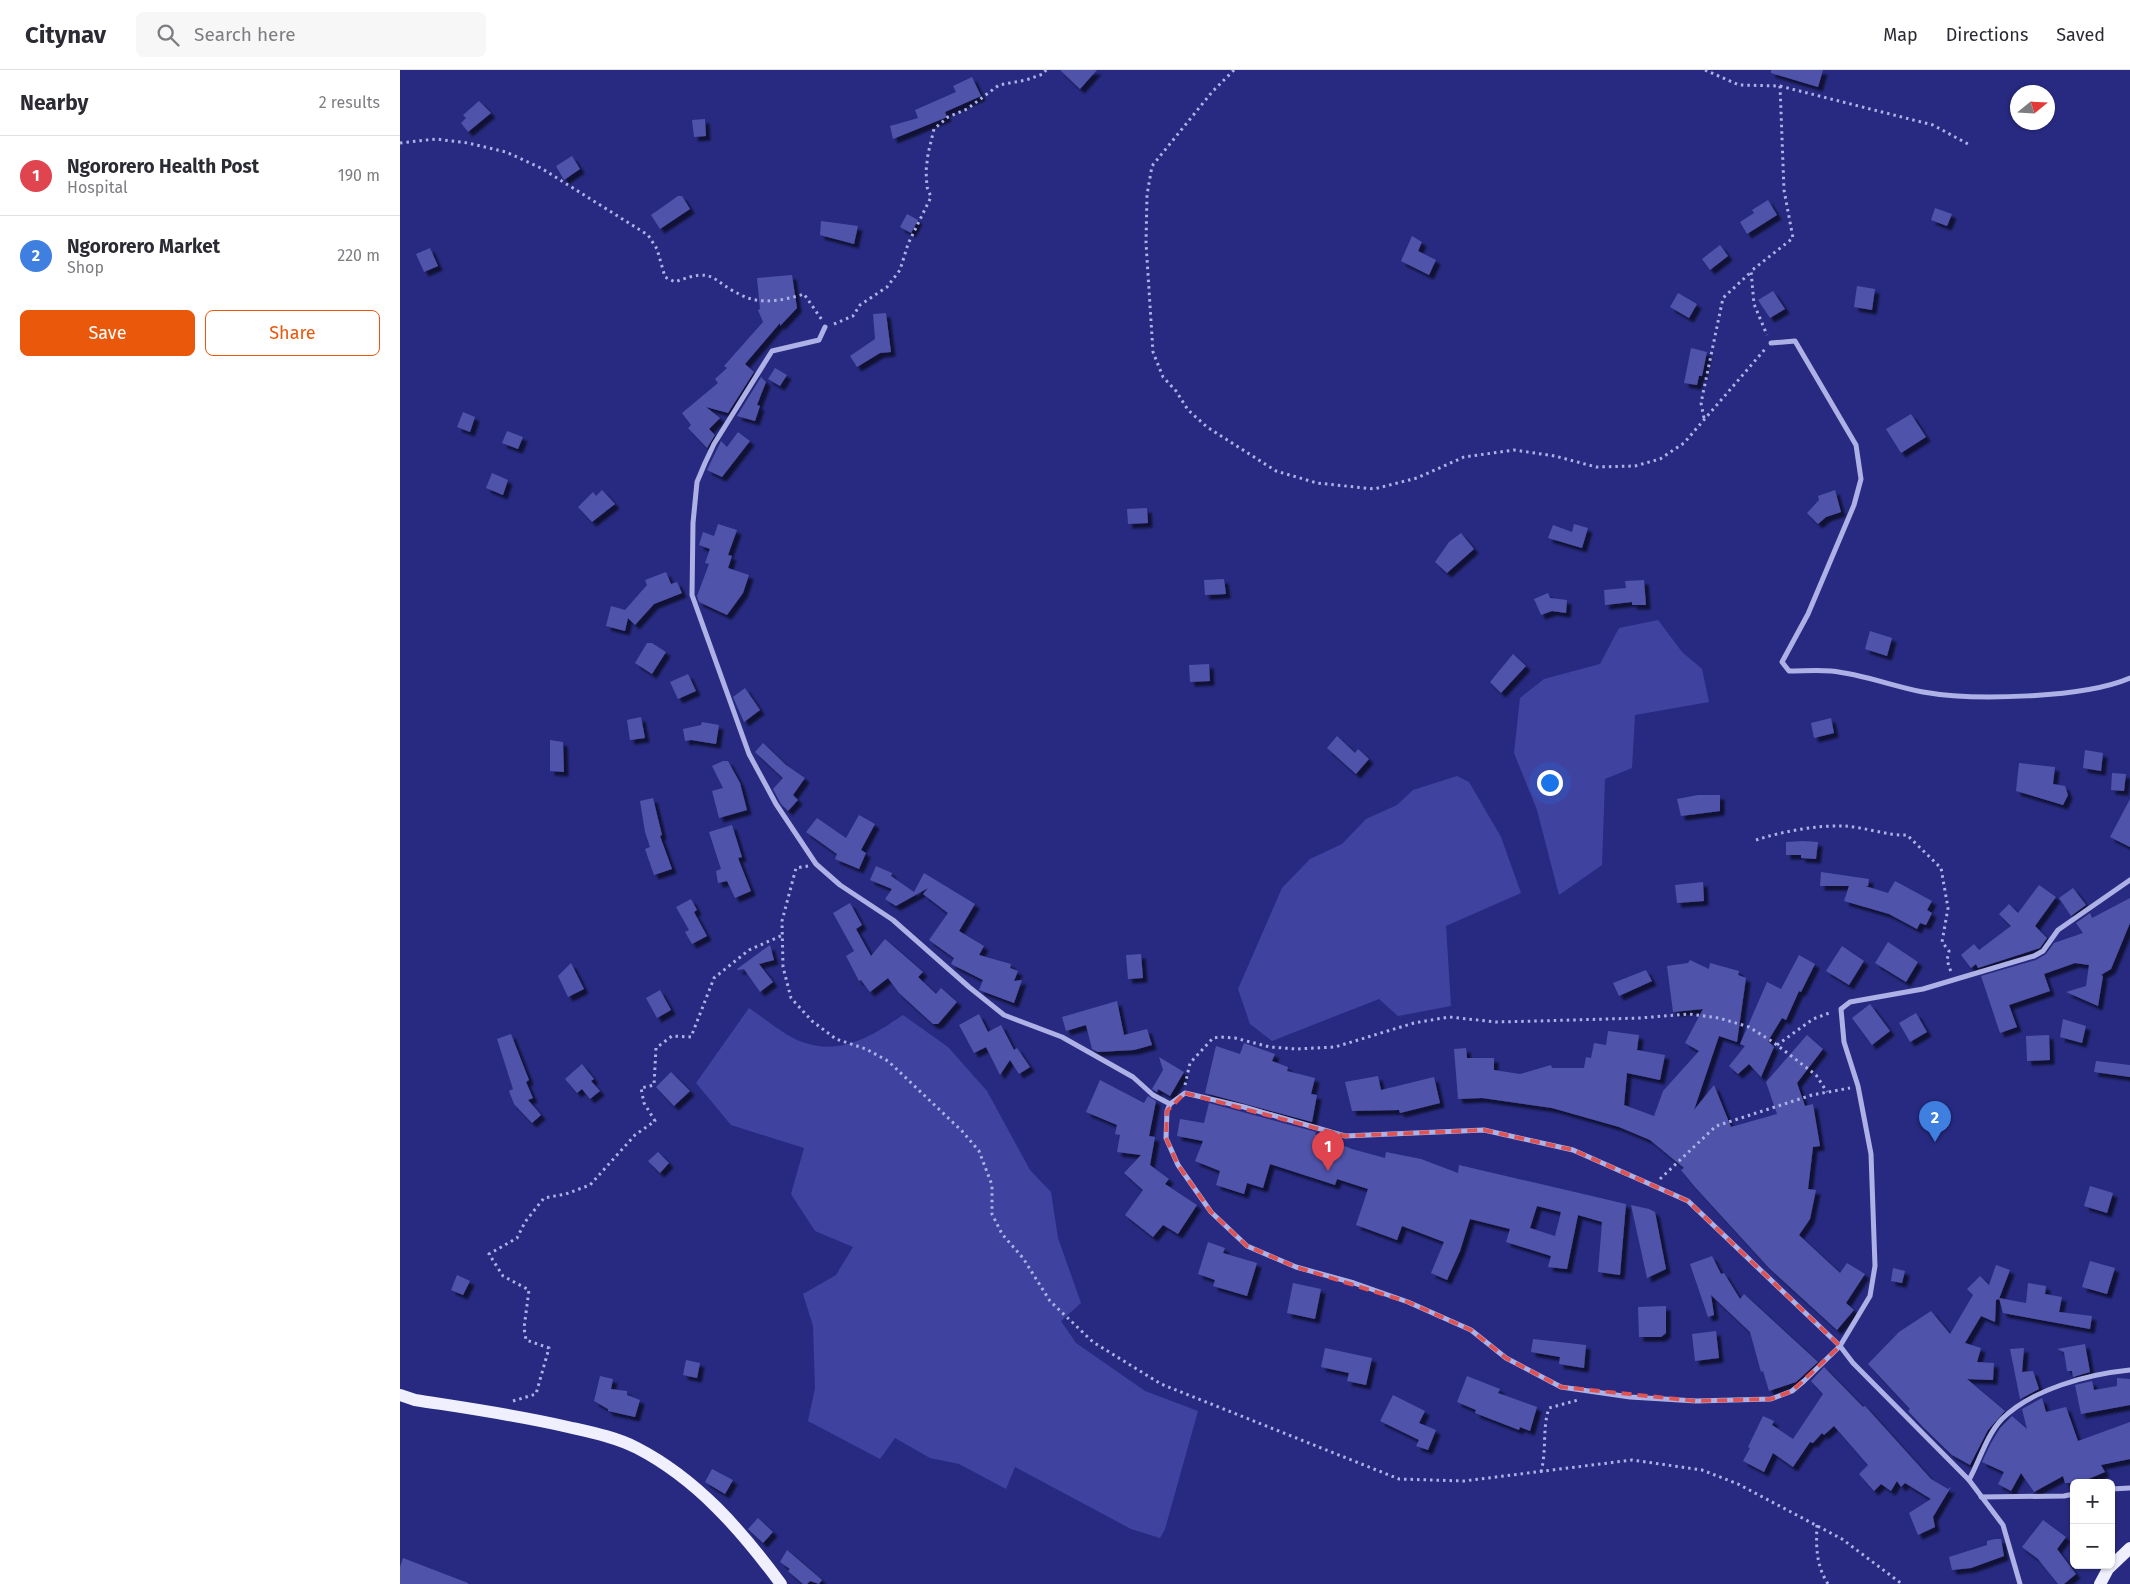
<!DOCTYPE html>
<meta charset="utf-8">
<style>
body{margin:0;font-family:"Fira Sans",sans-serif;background:#f7f7f7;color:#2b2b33}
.controls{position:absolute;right:15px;bottom:15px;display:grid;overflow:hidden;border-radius:8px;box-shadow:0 1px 4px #0004}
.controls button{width:45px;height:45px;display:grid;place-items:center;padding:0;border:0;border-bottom:1px solid #e1e1e2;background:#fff;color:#2b2b33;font:25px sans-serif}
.compass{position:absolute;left:1610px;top:15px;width:45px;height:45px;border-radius:50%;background:#fff;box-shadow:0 1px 4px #0004;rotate:72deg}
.you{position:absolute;left:1149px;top:712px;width:18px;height:18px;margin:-12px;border:4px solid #fff;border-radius:50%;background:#1a73e8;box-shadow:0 0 0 8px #1a73e833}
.badge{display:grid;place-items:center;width:32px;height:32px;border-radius:50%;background:#ea580c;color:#fff;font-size:16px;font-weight:700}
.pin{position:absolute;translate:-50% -41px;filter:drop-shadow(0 1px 2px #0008)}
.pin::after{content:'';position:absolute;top:26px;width:18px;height:15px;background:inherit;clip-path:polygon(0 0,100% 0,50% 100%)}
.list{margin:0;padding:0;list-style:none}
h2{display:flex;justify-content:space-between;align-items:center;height:65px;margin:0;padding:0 20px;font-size:21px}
h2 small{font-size:16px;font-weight:400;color:#7c7c81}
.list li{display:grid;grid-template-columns:32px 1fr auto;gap:15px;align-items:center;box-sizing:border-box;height:80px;padding:0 20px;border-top:1px solid #e1e1e2}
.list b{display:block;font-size:19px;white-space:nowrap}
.list p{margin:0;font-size:16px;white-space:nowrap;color:#7c7c81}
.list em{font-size:16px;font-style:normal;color:#7c7c81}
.actions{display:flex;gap:10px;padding:15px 20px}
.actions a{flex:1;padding:11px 0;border:1px solid #ea580c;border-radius:8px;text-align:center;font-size:18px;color:#ea580c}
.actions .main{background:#ea580c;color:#fff}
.icon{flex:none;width:28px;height:28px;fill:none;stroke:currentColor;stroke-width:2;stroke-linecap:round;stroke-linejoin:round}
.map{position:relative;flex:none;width:1730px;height:1514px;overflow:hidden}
header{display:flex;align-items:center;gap:30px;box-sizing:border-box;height:70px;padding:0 25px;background:#fff;border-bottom:1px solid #e1e1e2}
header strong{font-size:24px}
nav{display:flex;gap:28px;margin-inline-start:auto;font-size:18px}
.search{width:350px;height:45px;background:#f7f7f7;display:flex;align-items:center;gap:12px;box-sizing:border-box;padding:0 18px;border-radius:8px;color:#7c7c81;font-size:19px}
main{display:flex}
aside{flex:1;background:#fff}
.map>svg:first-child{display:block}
</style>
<header>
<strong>Citynav</strong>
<div class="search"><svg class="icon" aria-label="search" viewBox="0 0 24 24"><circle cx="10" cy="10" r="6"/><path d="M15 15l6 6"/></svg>Search here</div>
<nav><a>Map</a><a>Directions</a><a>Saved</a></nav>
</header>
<main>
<aside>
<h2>Nearby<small>2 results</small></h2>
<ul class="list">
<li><span class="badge" style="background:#e0444e">1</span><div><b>Ngororero Health Post</b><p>Hospital</p></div><em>190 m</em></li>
<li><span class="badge" style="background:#3f7fe0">2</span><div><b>Ngororero Market</b><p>Shop</p></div><em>220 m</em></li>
</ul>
<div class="actions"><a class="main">Save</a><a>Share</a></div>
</aside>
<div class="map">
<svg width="1730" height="1514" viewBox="0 0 1730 1514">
<defs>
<filter id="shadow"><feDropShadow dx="4.5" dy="4.5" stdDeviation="1" flood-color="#0009"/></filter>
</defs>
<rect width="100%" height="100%" fill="#272a80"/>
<g fill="#3f439f">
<polygon points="1258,550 1282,582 1302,599 1309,632 1235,645 1232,698 1205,709 1202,795 1159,825 1137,740 1114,683 1120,628 1144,609 1200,594 1219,558"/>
<polygon points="1057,706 1069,712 1101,767 1121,823 1046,856 1051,936 998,946 979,929 872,971 850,954 838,919 882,818 910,789 942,774 966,749 997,735 1013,720"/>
<path d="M349 938C364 948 385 966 402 972 441 986 472 966 503 945L548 977 587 1021 630 1100 651 1122 658 1168 681 1233 661 1251 676 1273 745 1321 798 1341 765 1459 760 1468 731 1459 615 1397 606 1419 559 1394 530 1388 495 1368 480 1389 408 1351 415 1318 413 1256 403 1224 436 1205 453 1177 415 1161 391 1124 404 1078 331 1055 296 1013Z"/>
</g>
<g fill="#5053a9" fill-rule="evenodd" filter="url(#shadow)">
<polygon points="660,0 697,0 680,19"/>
<polygon points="1371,0 1423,0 1418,17 1371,3"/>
<polygon points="572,7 581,26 545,42 547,47 493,69 490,56 518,48 515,40 556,22 553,16"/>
<polygon points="79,31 91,43 68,62 61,53 66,48 63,45"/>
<polygon points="305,49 306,66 294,67 292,50"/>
<polygon points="172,86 180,99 164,110 156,96"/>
<polygon points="278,126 282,126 290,139 260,159 251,145"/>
<polygon points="1368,130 1377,145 1347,164 1340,152 1354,143 1352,140"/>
<polygon points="1535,138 1552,144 1547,156 1531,150"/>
<polygon points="507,144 518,150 511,163 500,157"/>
<polygon points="421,151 458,156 454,174 420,165"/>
<polygon points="1012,166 1022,172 1018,181 1036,190 1029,205 1001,191"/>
<polygon points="1320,175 1328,186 1310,200 1302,189"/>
<polygon points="30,178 38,196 24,202 16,184"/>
<polygon points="392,205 397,238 380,256 380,253 345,294 354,302 328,343 306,337 320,348 309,359 315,365 307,378 288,358 291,355 282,343 318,313 315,309 327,298 324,296 363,252 358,240 360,239 357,208"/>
<polygon points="1457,216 1475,219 1472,240 1454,237"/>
<polygon points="1373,221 1385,239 1370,248 1358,230"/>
<polygon points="1278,223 1297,234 1289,248 1270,237"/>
<polygon points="486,243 491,282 480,283 457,297 450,286 475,269 473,244"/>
<polygon points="1291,278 1307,282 1302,306 1299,306 1297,315 1284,313"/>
<polygon points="375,298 387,305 380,316 368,309"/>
<polygon points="361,307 366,312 357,335 360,336 355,351 337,346"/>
<polygon points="63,342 75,347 70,362 57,357"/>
<polygon points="1511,344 1526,367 1501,383 1486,359"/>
<polygon points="107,361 123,367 118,379 102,373"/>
<polygon points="338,362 350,371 322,407 307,400 321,371 327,377"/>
<polygon points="92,403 108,410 103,425 86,418"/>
<polygon points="202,420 215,434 192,452 178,437 193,422 196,426"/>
<polygon points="1435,420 1441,442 1426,447 1418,454 1407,443 1419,430 1418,426"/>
<polygon points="747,438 748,453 728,454 727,439"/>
<polygon points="318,454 337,460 328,485 332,486 328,498 349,505 343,523 327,545 299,532 297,526 309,494 305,493 310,479 299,475 303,462 314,466"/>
<polygon points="1174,454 1188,458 1182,478 1148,468 1153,455 1172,462"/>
<polygon points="1061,463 1074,479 1047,503 1035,492 1049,472"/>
<polygon points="266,502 271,514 277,512 282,523 254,534 235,555 228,548 225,561 206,556 211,536 225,540 247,515 245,510"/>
<polygon points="824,509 826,524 805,525 804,510"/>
<polygon points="1244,510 1246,535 1232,535 1232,532 1205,535 1204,520 1226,518 1225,511"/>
<polygon points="1148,523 1150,528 1167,530 1166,543 1152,541 1141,545 1134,529"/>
<polygon points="1470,561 1492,568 1487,586 1465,579"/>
<polygon points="247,573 252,573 266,582 252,604 235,593"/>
<polygon points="1113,584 1126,596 1101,623 1090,612"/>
<polygon points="809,594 810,611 790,612 789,595"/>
<polygon points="288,604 296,621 278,629 270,612"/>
<polygon points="345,618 360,640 344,652 333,627"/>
<polygon points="241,647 245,668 230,670 227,650"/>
<polygon points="1431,648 1434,663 1414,668 1411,653"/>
<polygon points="302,652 319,655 316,674 291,670 285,671 283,659 301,655"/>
<polygon points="937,666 955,683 958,679 969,689 956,704 927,678"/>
<polygon points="150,670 163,672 164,702 150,701"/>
<polygon points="363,673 386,695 405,708 393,725 398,730 388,741 381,734 373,719 383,708 355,682"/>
<polygon points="1685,680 1703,683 1701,701 1683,698"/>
<polygon points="323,691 328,691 340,713 347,740 319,748 312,721 323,718 312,696"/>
<polygon points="1619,693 1655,697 1653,714 1665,716 1668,725 1663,735 1616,721"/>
<polygon points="1712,703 1726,704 1724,721 1711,720"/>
<polygon points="1298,725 1320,725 1320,741 1281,746 1277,729"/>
<polygon points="253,728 262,765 260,766 272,799 254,805 245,779 250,777 245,762 240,731"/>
<polygon points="1730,729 1730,777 1710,767"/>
<polygon points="459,745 475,754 461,780 466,783 459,799 435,789 437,784 406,762 417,748 446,768"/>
<polygon points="332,755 342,787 338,788 351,821 335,828 327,811 318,813 316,801 321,799 309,762"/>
<polygon points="1403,771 1418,772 1416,789 1401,788 1401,785 1386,785 1386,772"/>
<polygon points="476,796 492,803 491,806 514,822 524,803 575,834 559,861 584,876 579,885 611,894 610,898 618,901 614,911 622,910 614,933 579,920 583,910 551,894 554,888 529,870 548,843 523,824 528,818 496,836 485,829 492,819 470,810"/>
<polygon points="1421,802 1469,809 1468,816 1465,816 1488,823 1495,811 1532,831 1527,840 1532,843 1526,855 1520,853 1517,859 1489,844 1444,831 1449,816 1420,816"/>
<polygon points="1303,812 1304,831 1277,833 1275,815"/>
<polygon points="1639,815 1656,827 1635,856 1647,868 1640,878 1578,898 1576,894 1571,898 1561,885 1574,874 1579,880 1611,856 1599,844 1609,834 1618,843"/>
<polygon points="1673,818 1686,835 1671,846 1659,828"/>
<polygon points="1730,828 1730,853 1711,899 1701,905 1703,906 1698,936 1666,922 1686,916 1689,895 1675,893 1644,904 1650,921 1609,935 1617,957 1600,963 1581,906 1636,890 1646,884 1654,873 1683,863 1676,853 1690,843 1692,848"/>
<polygon points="291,829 297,840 294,842 307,866 292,874 285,862 289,860 276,837"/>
<polygon points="450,833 462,855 456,859 471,886 485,869 523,902 518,907 536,924 541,918 557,932 538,954 533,954 499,923 488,908 470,922 461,910 459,911 446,886 454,881 433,843"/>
<polygon points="1488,872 1518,892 1506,912 1475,893"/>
<polygon points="370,875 374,890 359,894 373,912 360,922 344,899 338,900 337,899"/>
<polygon points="1442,876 1464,891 1449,915 1426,901"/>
<polygon points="741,884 743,908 728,909 726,885"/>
<polygon points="1399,885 1415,894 1401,922 1399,921 1386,950 1382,948 1368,971 1374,977 1361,1007 1349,994 1338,1004 1329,996 1345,976 1340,974 1367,912 1381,919"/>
<polygon points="1290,890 1309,899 1310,893 1339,901 1338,905 1346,908 1337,972 1319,966 1294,1040 1314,1015 1331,1057 1377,1044 1366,1012 1407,965 1423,979 1397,1013 1405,1036 1413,1034 1420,1076 1413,1077 1408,1119 1416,1120 1410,1149 1399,1165 1440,1203 1447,1193 1465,1204 1446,1233 1454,1240 1437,1260 1370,1199 1295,1117 1281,1100 1284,1098 1250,1070 1219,1057 1152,1038 1082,1028 1058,1029 1054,979 1066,978 1067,988 1094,988 1094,1000 1120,1004 1151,995 1152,998 1184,998 1186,987 1191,988 1194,973 1206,975 1208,961 1239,965 1237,980 1265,985 1260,1010 1227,1003 1224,1035 1254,1046 1263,1021 1299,981 1285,973 1303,939 1273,942 1267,896 1288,893"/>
<polygon points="171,893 184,919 168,927 158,906"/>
<polygon points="1246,900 1252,911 1219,926 1213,913"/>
<polygon points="260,920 271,940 257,948 246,928"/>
<polygon points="717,931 724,965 747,959 752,975 734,980 698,982 692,979 686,955 666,961 662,947"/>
<polygon points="1470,934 1490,961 1472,975 1452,948"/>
<polygon points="1516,943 1527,962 1510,972 1499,953"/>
<polygon points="579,944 588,962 601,955 614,980 617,978 630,997 619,1004 610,990 600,1005 586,977 574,983 559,955"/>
<polygon points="1663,949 1686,956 1682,973 1660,967"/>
<polygon points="111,964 129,1010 126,1012 133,1028 128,1030 141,1045 132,1053 114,1034 109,1021 113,1019 97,969"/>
<polygon points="1649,965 1650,990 1627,991 1626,966"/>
<polygon points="844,973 875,984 872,991 888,997 887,1001 915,1008 911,1024 917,1025 912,1052 805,1023 816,976 840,984"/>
<polygon points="759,987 784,1002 770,1026 758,1019 757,1022 752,1019 763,1000"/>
<polygon points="1696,991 1730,995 1730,1007 1694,1002"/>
<polygon points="182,994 194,1009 191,1011 200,1021 190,1029 182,1019 177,1023 165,1009"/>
<polygon points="271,1002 290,1021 274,1036 256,1017"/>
<polygon points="978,1006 981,1020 1034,1007 1040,1033 1000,1043 999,1040 952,1041 945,1012"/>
<polygon points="700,1010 744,1033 748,1026 756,1031 749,1066 755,1067 750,1095 769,1109 765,1114 797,1135 778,1164 763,1155 753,1167 725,1145 743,1120 724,1103 741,1085 717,1082 720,1065 715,1064 717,1055 686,1042"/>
<path d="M809 1033 916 1062 915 1064 952 1079 985 1088 986 1082 1021 1089 1058 1103 1059 1095 1226 1134 1220 1205 1198 1202 1202 1152 1178 1145 1167 1199 1148 1197 1151 1186 1106 1172 1110 1159 1070 1149 1060 1181 1047 1210 1031 1203 1044 1172 1002 1156 997 1170 956 1155 968 1119 937 1109 935 1115 870 1094 863 1118 847 1113 844 1124 816 1115 820 1101 795 1091 803 1071 777 1066 780 1049 804 1053ZM1137 1136 1161 1142 1155 1166 1130 1158Z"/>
<polygon points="258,1082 269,1093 260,1103 248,1091"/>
<polygon points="1690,1116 1713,1123 1707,1143 1684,1136"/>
<polygon points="1231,1135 1249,1139 1255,1142 1266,1199 1247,1208"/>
<polygon points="808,1172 825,1178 823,1183 857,1193 847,1226 813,1216 815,1210 798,1204"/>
<polygon points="1312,1186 1321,1204 1324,1203 1340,1229 1344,1224 1418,1292 1396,1312 1369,1321 1363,1301 1361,1302 1350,1262 1311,1225 1314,1245 1308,1247 1290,1194"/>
<polygon points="1690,1191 1715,1198 1707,1224 1682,1217"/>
<polygon points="1596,1195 1610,1200 1599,1229 1596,1230 1595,1252 1581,1246 1565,1273 1581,1278 1577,1292 1594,1293 1593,1310 1567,1309 1605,1341 1588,1360 1570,1395 1552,1385 1523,1357 1508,1341 1510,1339 1468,1294 1499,1262 1531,1241 1550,1264 1573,1225 1567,1219 1580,1206 1589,1215"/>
<polygon points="1493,1198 1505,1201 1502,1213 1491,1211"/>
<polygon points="57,1205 70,1211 63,1225 51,1220"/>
<polygon points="893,1213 921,1219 915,1249 887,1243"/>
<polygon points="1628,1213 1646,1216 1645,1224 1662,1227 1659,1242 1692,1246 1690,1259 1603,1243 1599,1228 1626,1233"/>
<polygon points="1266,1236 1266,1263 1261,1267 1239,1267 1238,1237"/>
<polygon points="1316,1261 1319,1288 1295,1291 1292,1264"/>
<polygon points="1133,1269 1186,1275 1184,1298 1159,1294 1160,1287 1131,1282"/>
<polygon points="1685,1274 1690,1302 1673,1307 1672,1301 1667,1301 1664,1282 1657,1279"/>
<polygon points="925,1278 972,1288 966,1315 947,1311 949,1303 921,1297"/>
<polygon points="1624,1278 1622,1302 1633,1301 1639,1319 1620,1329 1610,1279"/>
<polygon points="286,1290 300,1293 297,1308 283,1305"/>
<polygon points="1424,1297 1463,1337 1465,1336 1531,1409 1548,1419 1551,1417 1533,1447 1535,1457 1518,1465 1509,1443 1531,1429 1505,1413 1501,1417 1497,1411 1491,1421 1481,1414 1474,1421 1459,1404 1468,1395 1434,1356 1424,1365 1422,1363 1413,1373 1410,1372 1393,1397 1373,1383 1364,1402 1343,1391 1350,1378 1348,1377 1363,1346 1374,1351 1372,1355 1393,1369 1423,1324 1411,1311"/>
<polygon points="200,1306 213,1309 211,1319 227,1321 227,1325 240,1330 235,1347 208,1341 208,1339 194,1331"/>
<polygon points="1067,1306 1100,1319 1098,1323 1137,1337 1130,1361 1120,1357 1119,1360 1075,1343 1076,1340 1057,1332"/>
<polygon points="1717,1308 1730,1309 1730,1335 1681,1344 1675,1315 1692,1311 1694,1320 1717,1316"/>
<polygon points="993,1325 1025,1341 1019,1353 1036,1360 1028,1380 1016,1376 1019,1370 980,1351"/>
<polygon points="1642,1328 1646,1342 1666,1337 1678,1371 1730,1352 1730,1389 1701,1395 1705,1402 1679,1413 1665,1413 1663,1406 1634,1422 1621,1403 1611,1421 1598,1414 1604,1402 1582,1392 1591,1373 1600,1358 1612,1346 1627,1359 1622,1339"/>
<polygon points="312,1399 333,1410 325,1424 305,1412"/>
<polygon points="358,1448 373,1462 363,1473 348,1459"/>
<polygon points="1643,1450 1666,1467 1657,1479 1676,1504 1664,1514 1658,1514 1638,1489 1622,1477"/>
<polygon points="1595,1469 1601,1469 1604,1486 1571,1498 1552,1500 1549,1487 1587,1475 1587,1471"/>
<polygon points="387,1480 422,1510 419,1514 410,1511 407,1514 403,1514 388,1501 390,1499 380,1492"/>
<polygon points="3,1488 68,1513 68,1514 0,1514 0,1497"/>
</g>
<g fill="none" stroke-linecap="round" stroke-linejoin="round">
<g stroke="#aeb1e6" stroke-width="3" stroke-dasharray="2.5 4" stroke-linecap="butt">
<polyline points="834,0 812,22 752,96 747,125 746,173 753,282 763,307 776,321 788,340 807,357 876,401 917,413 974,419 1017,408 1064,387 1114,380 1155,386 1196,397 1235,396 1260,389 1284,373 1366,278"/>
<polyline points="1305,0 1339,15 1380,16 1384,120 1393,168 1351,201 1354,234 1367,265"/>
<polyline points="1380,16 1533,55 1568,74"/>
<path d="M0 73 36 69 68 73 106 82 141 98 248 165 257 179 265 207 275 212C316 196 310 211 343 226 362 235 385 230 404 224L422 250"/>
<polyline points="434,254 453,246 460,235 487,217 500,200 508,174 531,127 527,117 526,101 528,84 534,59 548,47 567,39 599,15 626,10 643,4 646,0"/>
<polyline points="1304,348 1301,333 1323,228 1351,202"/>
<path d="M1356 770C1384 761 1417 755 1445 756 1464 757 1488 766 1507 765L1541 798 1548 838 1542 872 1549 881 1547 890 1551 902"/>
<polyline points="408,796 396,798 382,851 383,897 391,928 412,951 436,969 466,979 488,991 562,1061 579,1081 592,1115 592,1144 602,1164 623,1188 650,1231 693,1272 761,1314 999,1409 1064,1411 1232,1390 1302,1400 1338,1414 1442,1469 1502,1514"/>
<polyline points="1377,975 1413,949 1432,942"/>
<polyline points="785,1015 790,993 813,968 820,967 835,968 870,977 896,979 935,977 1014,953 1049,947 1096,952 1138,951 1240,948 1289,944 1319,948 1349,957 1373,972 1416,1005 1427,1022"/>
<polyline points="1260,1109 1316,1056 1412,1025 1450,1018"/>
<polyline points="113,1331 136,1324 149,1278 126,1270 124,1258 129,1220 103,1206 89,1184 117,1168 125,1152 144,1128 166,1124 190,1115 235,1065 255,1051 244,1033 241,1018 254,1015 256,978 272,966 291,967 314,908 349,880 383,865"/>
<path d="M1141 1402C1147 1379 1142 1359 1149 1338L1178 1330"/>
<path d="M1417 1455C1416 1477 1416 1495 1428 1514"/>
</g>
<g stroke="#aeb1e6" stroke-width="5">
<polyline points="425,257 419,270 372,281 314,374 305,393 297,412 293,453 292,525 349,684 376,734 416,794 440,815 493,850 569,917 604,945 662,967 733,1007 753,1025 770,1034 785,1023 844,1037 945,1066 1084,1060 1173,1080 1288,1131 1440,1276 1453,1293 1569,1410 1603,1455 1620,1514"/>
<path d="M1371 273 1395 271 1456 375 1461 409 1454 435 1408 544 1382 592 1389 601C1403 601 1417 600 1431 601 1462 604 1492 616 1523 622 1573 631 1684 628 1730 608"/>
<polyline points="770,1034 767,1041 766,1068 778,1095 811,1142 847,1176 896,1197 954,1213 1008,1232 1071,1260 1106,1288 1161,1317 1230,1327 1296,1331 1371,1329 1392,1321 1404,1311 1440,1276 1470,1226 1475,1196 1471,1084 1458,1016 1444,972 1441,939 1450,932 1523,919 1634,886 1643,881 1658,860 1730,810"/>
<path d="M1569 1410C1580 1390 1586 1366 1602 1349 1632 1319 1689 1304 1730 1300"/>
<polyline points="1711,1419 1730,1418"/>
<polyline points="1581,1427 1664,1426 1674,1424"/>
</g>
<g stroke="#efeffd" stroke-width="12">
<path d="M0 1325 15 1330C66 1338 117 1345 168 1357 190 1362 216 1367 237 1378 297 1409 341 1460 381 1514"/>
<polyline points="1700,1514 1708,1499 1730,1478"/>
</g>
</g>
<path fill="none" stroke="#de5353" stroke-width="4" stroke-dasharray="10 6" stroke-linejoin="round" d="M785 1023 945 1066 1084 1060 1173 1080 1288 1131 1440 1276 1392 1321 1371 1329 1296 1331 1161 1317 1106 1288 1071 1260 1008 1232 896 1197 847 1176 811 1142 778 1095 766 1068 767 1041Z"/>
</svg>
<div class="controls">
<button>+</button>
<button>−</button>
</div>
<svg class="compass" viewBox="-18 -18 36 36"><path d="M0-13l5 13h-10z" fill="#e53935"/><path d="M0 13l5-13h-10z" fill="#7c7c81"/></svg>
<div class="you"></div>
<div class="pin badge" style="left:928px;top:1101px;background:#e0444e">1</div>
<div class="pin badge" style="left:1535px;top:1072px;background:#3f7fe0">2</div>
</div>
</main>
